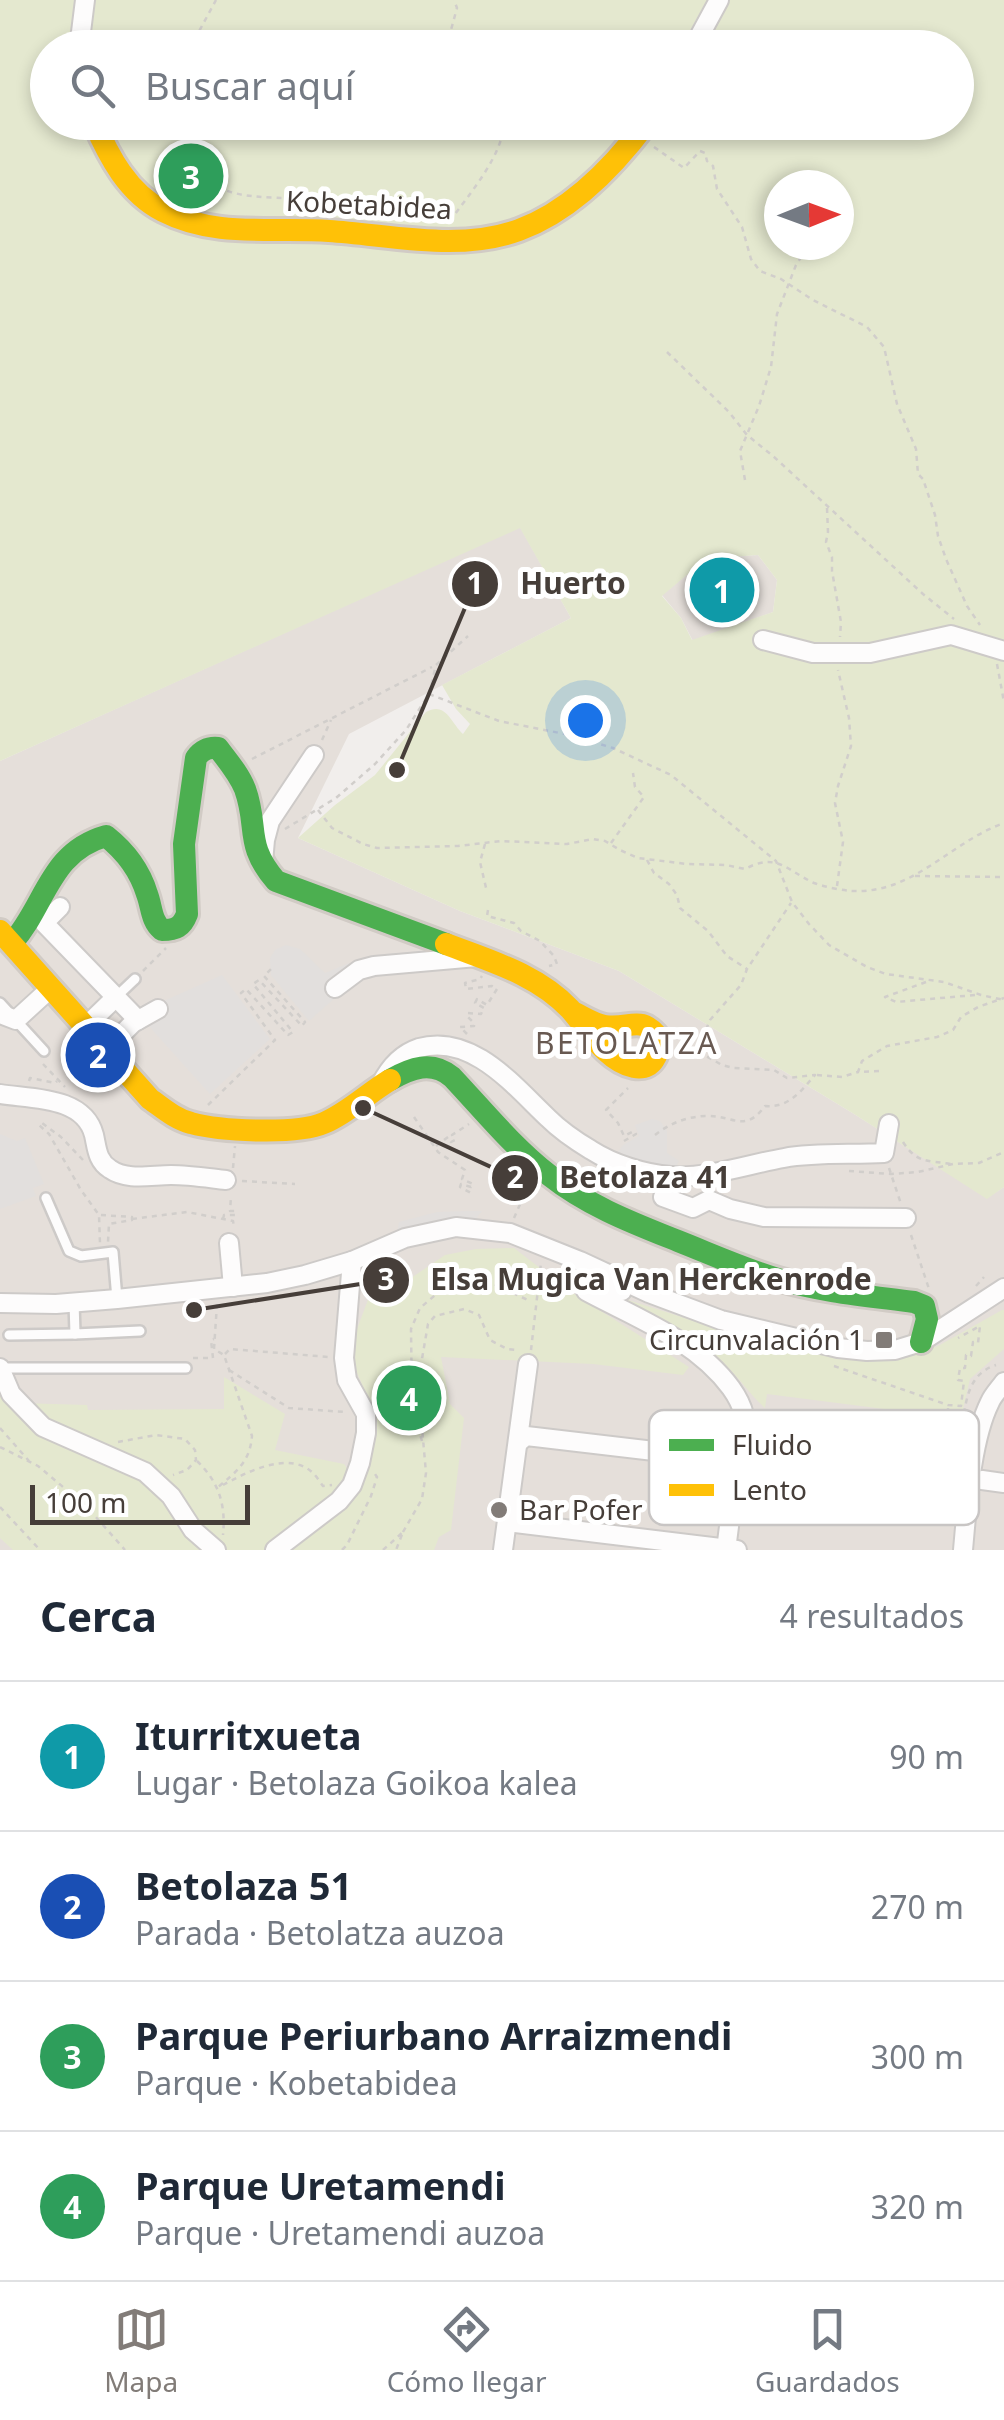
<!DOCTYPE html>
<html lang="es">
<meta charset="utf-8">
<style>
body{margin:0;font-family:"Noto Sans",sans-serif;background:#f6f6f7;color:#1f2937}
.compass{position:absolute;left:764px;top:170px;width:90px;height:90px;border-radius:50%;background:#fff;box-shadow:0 5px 15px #0003;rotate:89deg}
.scale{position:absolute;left:30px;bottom:25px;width:220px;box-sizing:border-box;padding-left:10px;border:5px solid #463e39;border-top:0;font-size:28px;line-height:35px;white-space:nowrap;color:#463e39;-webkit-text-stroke:8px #fff;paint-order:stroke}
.you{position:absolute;left:585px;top:720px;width:35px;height:35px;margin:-25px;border:8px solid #fff;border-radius:50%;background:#1a73e8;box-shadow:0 0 0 15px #1a73e833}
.badge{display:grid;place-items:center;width:65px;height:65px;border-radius:50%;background:#827c78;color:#fff;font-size:32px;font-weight:700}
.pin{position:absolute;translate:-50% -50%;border:5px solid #fff;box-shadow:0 2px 10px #0006}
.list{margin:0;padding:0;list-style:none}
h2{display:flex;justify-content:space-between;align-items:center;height:130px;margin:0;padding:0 40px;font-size:42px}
h2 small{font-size:32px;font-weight:400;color:#747a83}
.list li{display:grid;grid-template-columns:65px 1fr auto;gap:30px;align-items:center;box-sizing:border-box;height:150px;padding:0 40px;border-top:2px solid #e0e1e3}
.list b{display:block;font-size:38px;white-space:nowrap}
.list p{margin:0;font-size:32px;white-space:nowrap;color:#747a83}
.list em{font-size:32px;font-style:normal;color:#747a83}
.icon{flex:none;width:55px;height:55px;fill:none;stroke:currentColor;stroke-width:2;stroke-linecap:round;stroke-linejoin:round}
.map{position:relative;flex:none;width:1004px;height:1550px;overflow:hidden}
.search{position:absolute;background:#fff;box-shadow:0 5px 15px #0003;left:30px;right:30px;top:30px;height:110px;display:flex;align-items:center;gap:25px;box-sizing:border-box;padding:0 35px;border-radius:55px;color:#747a83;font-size:38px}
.sheet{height:730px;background:#fff}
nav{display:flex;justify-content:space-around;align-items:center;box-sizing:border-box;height:140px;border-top:2px solid #e0e1e3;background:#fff;font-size:28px;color:#747a83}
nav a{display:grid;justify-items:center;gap:5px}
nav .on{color:#827c78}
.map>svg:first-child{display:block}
</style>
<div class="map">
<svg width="1004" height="1550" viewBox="0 0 1004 1550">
<rect width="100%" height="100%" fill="#f1eeec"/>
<g fill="#e5dfda">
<polygon points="520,527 571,618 349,734 298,838 460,911 619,971 854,1114 987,1198 1004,1187 1004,1550 0,1550 0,761"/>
<polygon points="758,555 777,580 773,612 693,641 681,618 662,595 695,568 731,557"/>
</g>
<g fill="#e4e8cf" fill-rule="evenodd">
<path d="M0 0H707L681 47 48 48V122H956V48L700 47 726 0H1004V1187L987 1199 854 1114 619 971 460 911 298 838 335 805 375 775 426 712C446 701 451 723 463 734L470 724 456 709 442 685 571 618 520 528 0 761ZM779 185H839V245H779ZM758 555 777 580 773 612 692 640 681 618 662 596 695 568 731 557Z"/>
<polygon points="514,1248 571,1292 689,1367 683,1375 593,1364 441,1357 450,1404 464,1418 451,1530 439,1537 434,1550 13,1550 0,1538 0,1368 20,1403 87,1405 88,1410 224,1409 224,1377 285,1414 275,1450 344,1464 360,1487 374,1412 351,1359 357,1329 374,1284 386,1295 445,1255 476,1249"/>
<path d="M628 1300 707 1325 847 1355 887 1359 911 1355 938 1346 1002 1310H1004V1349L970 1379 963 1409 947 1417 767 1394 765 1408C747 1392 735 1371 715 1356 688 1335 656 1319 626 1302Z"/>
</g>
<g fill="#e2dfdd">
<polygon points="286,945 300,949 325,973 349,963 355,980 309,1021 271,975 270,958 275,950"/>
<polygon points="222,975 270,1039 210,1094 137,1013"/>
<polygon points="652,1119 660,1121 667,1131 667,1153 679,1161 669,1180 610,1163 623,1145 639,1136 635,1125"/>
<polygon points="0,1134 17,1141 25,1138 44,1184 33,1188 36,1196 0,1209"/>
<polygon points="467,1211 482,1211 474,1221 397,1234 399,1222 437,1212"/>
</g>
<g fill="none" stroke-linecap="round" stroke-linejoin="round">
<defs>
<g id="lane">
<polyline points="116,997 135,979"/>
<polyline points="0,1003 44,1051"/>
<polyline points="46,1198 69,1251 81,1256 113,1252 117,1299"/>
<polyline points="74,1302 75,1334 140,1331"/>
<polyline points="9,1335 75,1334"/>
<polyline points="0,1368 186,1368"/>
</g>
<g id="street">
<polyline points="79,48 85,0"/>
<polyline points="693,48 719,0"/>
<polyline points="763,640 813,653 870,653 951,635 1004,651"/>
<polyline points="263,862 265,840 270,821 314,755"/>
<polyline points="60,907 44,923 138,1020"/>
<polyline points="335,988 359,970 374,966 477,957"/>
<polyline points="0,1014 16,1020 51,988"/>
<polyline points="85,1027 116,997"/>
<polyline points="106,1050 133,1023 158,1009"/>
<path d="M381 1084C389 1068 401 1054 419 1048 472 1033 514 1086 548 1118 560 1130 576 1141 591 1150 613 1164 644 1174 671 1176 706 1179 749 1164 784 1158 816 1152 852 1155 884 1153L889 1124"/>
<path d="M0 1094C31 1099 84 1096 94 1135 97 1148 97 1161 110 1169 127 1181 151 1175 171 1175 189 1175 208 1178 226 1180"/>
<polyline points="663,1197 693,1208 709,1200 730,1209 764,1217 906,1218"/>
<polyline points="229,1243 233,1287"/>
<path d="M622 1291 594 1282 583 1284 586 1291C636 1318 696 1340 731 1388 736 1395 742 1406 744 1415 747 1428 743 1440 753 1451 777 1473 894 1487 930 1493 943 1495 955 1498 968 1500"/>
<polyline points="0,1303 56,1304 117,1299 267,1283 305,1275 352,1261 405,1238 456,1227 510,1233 580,1261 649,1293 721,1320 838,1348 867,1351 895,1350 921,1342 1004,1288"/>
<polyline points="0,1368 11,1394 43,1427 145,1472 171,1496 193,1530 216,1550"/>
<polyline points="519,1442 526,1436 535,1437 705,1457"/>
<polyline points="788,1456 953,1482 969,1493"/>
<polyline points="982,1480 1004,1483"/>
<polyline points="507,1522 737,1550"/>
<polyline points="275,1550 339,1501 352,1485 360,1463 366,1433 366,1414 347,1380 344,1358 352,1261"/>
<polyline points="503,1550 528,1364"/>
<polyline points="726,1550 733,1495"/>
<path d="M963 1550C967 1507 971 1440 990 1402 993 1395 1000 1388 1004 1382"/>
</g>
<g id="fast">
<path d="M12 943C46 905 49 852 106 836 125 851 140 871 147 894 152 907 151 921 162 930 176 930 182 927 187 914L184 844 196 758C202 750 208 747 218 748 228 761 239 774 245 789 259 828 244 844 276 881L446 944"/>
<path d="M390 1080C411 1068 432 1060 452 1077 484 1111 512 1146 549 1175 588 1206 633 1223 678 1241 711 1254 744 1269 778 1279 822 1292 869 1296 914 1302L924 1306 927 1319 921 1342"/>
</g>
<g id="slow">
<path d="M94 122C109 157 128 193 163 211 215 238 273 227 329 231 391 235 459 252 519 230 571 211 615 165 647 122"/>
<path d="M0 931 150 1099C163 1108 175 1119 191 1123 220 1131 296 1135 324 1123 348 1113 368 1093 390 1080"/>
<path d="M446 944C490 961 537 974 570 1009 587 1028 607 1062 634 1067 653 1070 660 1054 658 1037 640 1014 629 1030 605 1026 594 1024 585 1018 575 1013"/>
</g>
</defs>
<use href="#lane" stroke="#cdcac8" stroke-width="14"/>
<use href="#street" stroke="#cdcac8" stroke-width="22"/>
<use href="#fast" stroke="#d1cbc5" stroke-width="28"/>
<use href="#slow" stroke="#d1cbc5" stroke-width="28"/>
<g stroke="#d1cecb" stroke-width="2.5" stroke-dasharray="5 5" stroke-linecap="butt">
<polyline points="190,48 216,0"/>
<polyline points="446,48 457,8 454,0"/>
<path d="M176 122C198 214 255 192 327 201 350 203 374 211 396 218"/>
<polyline points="654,147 684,168 700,151 705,153 707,161 713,166 717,189 742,227 751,259 760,271 781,279 813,300 867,327 884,347 897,404 916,449 918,474 923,479 935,515 938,536 946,559 967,606 980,625"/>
<path d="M450 221C467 197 506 152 503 122"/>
<polyline points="667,352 729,412 747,435 773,456 923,594 954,619"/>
<polyline points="745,480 740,451 759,406 771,367 777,314 796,265 809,245"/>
<polyline points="827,508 828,532 826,542 832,557 832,571 841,622 840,637"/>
<polyline points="997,664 1004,702"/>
<polyline points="429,694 499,721 570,735 613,748 671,775 776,861 792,902 809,924 829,945 867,967 886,974 944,982 981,995 1004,1000"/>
<polyline points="322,740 331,720"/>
<polyline points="252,759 432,667"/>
<path d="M318 810 332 828 363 844 377 848 458 846 501 841 567 844 593 839 605 841 620 850 638 858 687 864 726 865 745 869C777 852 786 870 814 883 825 887 840 890 852 891 914 894 950 842 1004 823"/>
<polyline points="285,829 336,798 375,764 406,730 429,694 436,665 468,636"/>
<polyline points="611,843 644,797 635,787 633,773"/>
<polyline points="485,844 480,862 487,892"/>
<polyline points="647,860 654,873 669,884 677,895 680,908 708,931 727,956 747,969"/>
<polyline points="915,876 1004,877"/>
<polyline points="837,886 843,842 835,803 838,786 851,746 849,718 838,670"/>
<polyline points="488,910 487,916 514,923 521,931 540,941 554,956 557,964 549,966"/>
<polyline points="143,971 166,948"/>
<polyline points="926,982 885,997 896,1002 975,995"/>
<polyline points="467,1034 460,1027 474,1026 474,1023 467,1016 468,1013 481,1014 484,1008 475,1003 477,999 487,1005 497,989 492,986 466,989 465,983 480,979 482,976"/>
<polyline points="43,1064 65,1087"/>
<polyline points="879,1071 858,1072 862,1061 887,1046 937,1037 953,1030 961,1017 978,1007 1004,998"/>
<polyline points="817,1075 842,1077 858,1072"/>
<polyline points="29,1081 30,1078 55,1083 57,1081"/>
<polyline points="208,1105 275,1040 241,993 246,989 288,1035 293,1032 253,984 259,980 302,1026 305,1022 264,976 272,968"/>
<polyline points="414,1117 438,1152 465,1170 462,1179 473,1184 471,1187 461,1184 460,1187 471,1193"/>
<path d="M655 1135C670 1123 688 1116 708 1116 734 1116 745 1133 765 1106 789 1108 801 1091 815 1075L787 1078 774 1070 734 1068 722 1065 697 1051 710 1020 741 985 747 969 791 903"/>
<polyline points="624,1141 636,1134 634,1131 624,1136 618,1123 606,1110 628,1088"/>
<path d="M903 1142C917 1164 928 1160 951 1164"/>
<polyline points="436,1146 448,1137 451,1142 455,1140 452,1135 469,1124"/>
<polyline points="83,1160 61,1137 42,1123 39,1125 49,1134 81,1190 99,1215 100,1244"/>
<polyline points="233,1168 235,1146"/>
<polyline points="889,1168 901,1204"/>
<polyline points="849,1171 891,1174 918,1172 953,1164 979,1163 1004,1152"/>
<polyline points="242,1181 295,1184"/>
<polyline points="101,1215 132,1217 132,1220 109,1224 108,1242"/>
<polyline points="514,1218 529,1184"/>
<polyline points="132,1219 187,1212 233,1221 234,1227"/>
<polyline points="223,1219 224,1215 235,1215 235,1211 230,1211 231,1197"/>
<polyline points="911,1235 929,1289"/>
<polyline points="976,1286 984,1277"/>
<path d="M217 1304 214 1349 224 1355 252 1436C250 1462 236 1472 217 1488"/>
<polyline points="531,1350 541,1263"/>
<polyline points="225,1354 230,1349 329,1357"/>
<polyline points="193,1358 213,1358 211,1340 214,1339"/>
<polyline points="834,1366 948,1405 961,1406 964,1381 958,1380 960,1368 965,1368 966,1355 971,1356 973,1342 978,1343 980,1326 958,1338"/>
<polyline points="229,1370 289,1408 345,1412"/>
<polyline points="0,1428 29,1461"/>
<path d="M961 1433C966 1406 965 1375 996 1365"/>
<polyline points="422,1441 412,1407 411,1329 420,1308 440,1291 465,1281 487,1281 530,1301"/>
<polyline points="118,1442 156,1435 185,1439 195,1450 196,1460 187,1470 173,1475"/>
<polyline points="948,1442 959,1444 959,1441"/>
<polyline points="0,1447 38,1466 87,1507 125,1550"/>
<polyline points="734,1453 732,1472 747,1474 746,1478 737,1477 736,1480"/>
<path d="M197 1461C219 1482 226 1505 223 1535"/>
<polyline points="948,1463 948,1406"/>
<polyline points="715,1474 719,1475 717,1488"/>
<path d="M223 1485C247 1472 289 1450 313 1473 317 1477 320 1482 323 1486L332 1485"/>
<polyline points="747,1487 754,1488 755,1484"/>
<polyline points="0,1507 40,1550"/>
<polyline points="403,1532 422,1499 426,1473 418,1382 428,1324 435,1316 464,1309 479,1315 490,1340 507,1349 517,1350"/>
<polyline points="342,1550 347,1545 371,1496 377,1477 373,1471"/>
<polyline points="383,1550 403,1532 396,1550"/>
</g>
<use href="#lane" stroke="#fdfcfc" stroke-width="9"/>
<use href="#street" stroke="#fdfcfc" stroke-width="18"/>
<use href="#fast" stroke="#4caf50" stroke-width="22"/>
<use href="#slow" stroke="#ffc107" stroke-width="22"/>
</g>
<g fill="#827c78" stroke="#fff" stroke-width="4">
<rect x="874" y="1330" width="20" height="20" rx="5"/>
<circle cx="499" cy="1510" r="10"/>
</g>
<g text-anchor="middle" stroke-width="10" stroke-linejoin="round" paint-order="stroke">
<g font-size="28" fill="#463e39" stroke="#fff">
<text transform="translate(369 205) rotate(3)" y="10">Kobetabidea</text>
</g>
<g font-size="28" fill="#463e39" stroke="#fff" text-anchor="end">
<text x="864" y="1350">Circunvalación 1</text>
<text x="519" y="1520" text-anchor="start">Bar Pofer</text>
</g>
<g font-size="30" letter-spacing="2.5" fill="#685951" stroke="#fff">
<text x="627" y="1054">BETOLATZA</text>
</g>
</g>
<rect x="649" y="1410" width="330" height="115" rx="15" fill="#fff" stroke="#c8c5c4" stroke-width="2.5"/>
<rect x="669" y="1439" width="45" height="12" fill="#4caf50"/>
<rect x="669" y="1484" width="45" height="12" fill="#ffc107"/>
<g font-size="28" fill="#463e39">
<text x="732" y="1455">Fluido</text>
<text x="732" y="1500">Lento</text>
</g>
<path fill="none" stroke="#463e39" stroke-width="4" d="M397 770L475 584M363 1108L515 1178M194 1310L386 1280"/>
<g fill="#463e39" stroke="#fff" stroke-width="4">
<circle cx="397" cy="770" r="10"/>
<circle cx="363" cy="1108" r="10"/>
<circle cx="194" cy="1310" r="10"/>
<circle cx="475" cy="584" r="25"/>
<circle cx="515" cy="1178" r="25"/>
<circle cx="386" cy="1280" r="25"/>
</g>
<g font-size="30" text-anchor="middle" font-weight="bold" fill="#fff">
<text x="475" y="594">1</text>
<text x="515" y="1188">2</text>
<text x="386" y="1290">3</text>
</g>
<g font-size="30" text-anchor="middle" font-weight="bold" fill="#463e39" stroke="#fff" stroke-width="10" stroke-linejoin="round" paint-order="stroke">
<text x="573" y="594">Huerto</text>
<text x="645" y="1188">Betolaza 41</text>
<text x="651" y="1290">Elsa Mugica Van Herckenrode</text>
</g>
</svg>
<svg class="compass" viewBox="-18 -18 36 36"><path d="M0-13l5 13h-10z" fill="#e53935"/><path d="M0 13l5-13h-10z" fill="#747a83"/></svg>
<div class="scale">100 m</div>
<div class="you"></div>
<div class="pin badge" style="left:722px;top:590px;background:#0f9aa8">1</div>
<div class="pin badge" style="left:98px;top:1055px;background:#1a4fb4">2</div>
<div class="pin badge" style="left:191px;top:176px;background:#2e9e5b">3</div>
<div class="pin badge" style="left:409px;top:1398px;background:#2e9e5b">4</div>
<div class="search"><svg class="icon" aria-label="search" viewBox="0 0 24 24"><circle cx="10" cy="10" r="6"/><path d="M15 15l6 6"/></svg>Buscar aquí</div>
</div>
<section class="sheet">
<h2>Cerca<small>4 resultados</small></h2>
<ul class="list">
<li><span class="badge" style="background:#0f9aa8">1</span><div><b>Iturritxueta</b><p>Lugar · Betolaza Goikoa kalea</p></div><em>90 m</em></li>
<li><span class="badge" style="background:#1a4fb4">2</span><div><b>Betolaza 51</b><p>Parada · Betolatza auzoa</p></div><em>270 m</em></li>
<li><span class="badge" style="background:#2e9e5b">3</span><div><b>Parque Periurbano Arraizmendi</b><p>Parque · Kobetabidea</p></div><em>300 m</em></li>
<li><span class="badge" style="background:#2e9e5b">4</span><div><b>Parque Uretamendi</b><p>Parque · Uretamendi auzoa</p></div><em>320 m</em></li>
</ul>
</section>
<nav>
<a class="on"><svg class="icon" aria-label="map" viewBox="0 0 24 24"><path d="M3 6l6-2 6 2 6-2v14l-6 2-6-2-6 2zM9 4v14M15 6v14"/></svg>Mapa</a>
<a><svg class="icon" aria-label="directions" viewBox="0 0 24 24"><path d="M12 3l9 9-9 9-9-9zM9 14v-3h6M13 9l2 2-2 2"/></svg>Cómo llegar</a>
<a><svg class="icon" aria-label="saved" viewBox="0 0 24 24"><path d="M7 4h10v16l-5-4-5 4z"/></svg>Guardados</a>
</nav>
